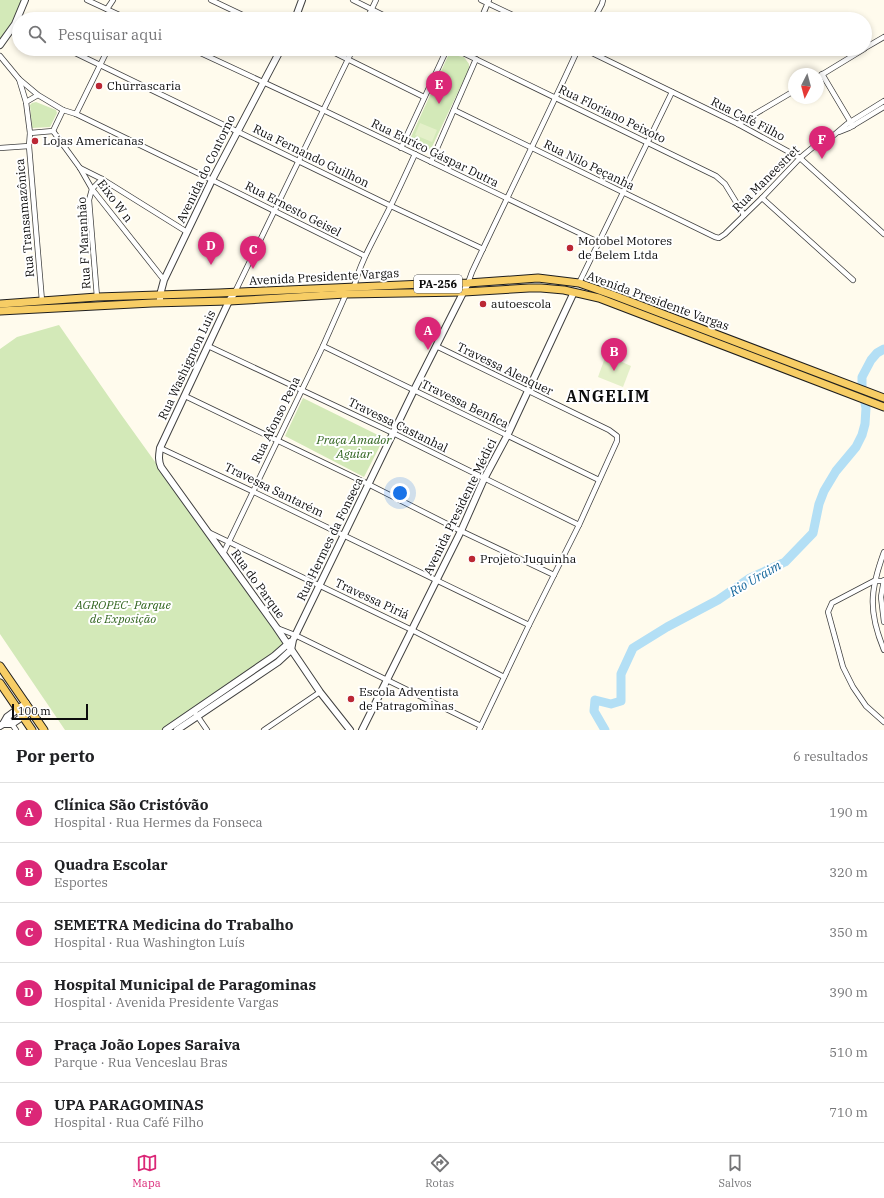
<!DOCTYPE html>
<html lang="pt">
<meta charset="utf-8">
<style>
body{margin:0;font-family:"IBM Plex Serif",serif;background:#f2f2f2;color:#202124}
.compass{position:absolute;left:788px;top:68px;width:36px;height:36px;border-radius:50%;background:#fff;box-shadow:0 2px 6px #0003;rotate:186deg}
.scale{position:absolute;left:12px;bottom:10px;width:76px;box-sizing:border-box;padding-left:4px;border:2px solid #0d0d0d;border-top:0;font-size:11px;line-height:14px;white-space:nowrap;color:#0d0d0d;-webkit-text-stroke:3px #fff;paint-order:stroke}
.you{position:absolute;left:400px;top:493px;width:14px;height:14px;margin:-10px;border:3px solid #fff;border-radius:50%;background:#1a73e8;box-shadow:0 0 0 6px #1a73e833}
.badge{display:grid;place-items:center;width:26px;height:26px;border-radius:50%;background:#db2777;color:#fff;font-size:13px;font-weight:700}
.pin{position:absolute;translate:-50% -33px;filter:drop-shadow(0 1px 2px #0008)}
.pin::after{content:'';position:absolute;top:21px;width:14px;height:12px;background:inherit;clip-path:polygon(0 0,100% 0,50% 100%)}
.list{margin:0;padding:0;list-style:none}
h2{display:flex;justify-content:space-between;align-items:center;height:52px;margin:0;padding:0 16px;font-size:17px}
h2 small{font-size:13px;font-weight:400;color:#757577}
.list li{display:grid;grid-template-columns:26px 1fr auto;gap:12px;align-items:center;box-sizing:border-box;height:60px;padding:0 16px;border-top:1px solid #e0e0e0}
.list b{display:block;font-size:15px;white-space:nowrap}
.list p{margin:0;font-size:13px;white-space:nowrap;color:#757577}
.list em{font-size:13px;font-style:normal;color:#757577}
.icon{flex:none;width:22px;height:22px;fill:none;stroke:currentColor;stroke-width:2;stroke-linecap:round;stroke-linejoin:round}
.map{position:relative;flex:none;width:884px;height:730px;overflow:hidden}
.search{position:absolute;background:#fff;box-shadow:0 2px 6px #0003;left:12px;right:12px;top:12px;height:44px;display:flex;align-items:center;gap:10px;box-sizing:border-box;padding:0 14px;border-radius:22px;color:#757577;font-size:15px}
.sheet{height:412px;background:#fff}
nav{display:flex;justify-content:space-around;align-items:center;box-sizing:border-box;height:56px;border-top:1px solid #e0e0e0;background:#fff;font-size:11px;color:#757577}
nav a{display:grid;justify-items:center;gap:2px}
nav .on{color:#db2777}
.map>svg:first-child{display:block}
</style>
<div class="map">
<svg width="884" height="730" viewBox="0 0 884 730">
<rect width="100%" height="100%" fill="#fffbed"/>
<g fill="#d3e9b8">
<polygon points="0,0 24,0 13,23 0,42"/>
<path d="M453 55 464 57 469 64V69L431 149C423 152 419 151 412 145L410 139 448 56Z"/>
<polygon points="36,102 56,110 57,113 50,127 32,128 30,105 32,103"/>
<polygon points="59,325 120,413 285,643 283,647 162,730 65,730 0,634 0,349 17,337"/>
<polygon points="303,398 384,438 364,477 285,436"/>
</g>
<g fill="#e4f0c9">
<polygon points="420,123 437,130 432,142 415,135"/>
<polygon points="606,355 631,366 623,387 598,377"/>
</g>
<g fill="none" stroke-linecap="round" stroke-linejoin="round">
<polyline stroke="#b3dff5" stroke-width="9" points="605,730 594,711 595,700 611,704 621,701 621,674 633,648 667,627 718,600 750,578 785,562 813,533 819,504 824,491 836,471 856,447 862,435 865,424 866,408 862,388 862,377 871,360 877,353 884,349"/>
<defs>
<g id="minor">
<polyline points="87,0 128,19"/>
<polyline points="211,0 251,19"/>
<polyline points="353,0 391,19"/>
<polyline points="481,0 521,19"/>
<polyline points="107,9 113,0"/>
<polyline points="367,19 376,0"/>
<polyline points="481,19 489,0"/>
<polyline points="594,19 602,4 603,0"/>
<polyline points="865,48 884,37"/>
<polyline points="67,49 391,206 483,249"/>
<polyline points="192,49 323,110 598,242"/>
<polyline points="327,49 424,97"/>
<polyline points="455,49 716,176 725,184 744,215"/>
<polyline points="584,49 738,124 800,158 884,234"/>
<polyline points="0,56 19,79 38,95 63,110 53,131 30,133 26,102 38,95"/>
<polyline points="822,74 853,126"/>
<polyline points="818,77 864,49"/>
<polyline points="19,79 26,102"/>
<polyline points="63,110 76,114 212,180 365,256"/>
<polyline points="454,110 715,237 719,238 725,234 762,198 800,158 812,148 834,135 847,124 884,101"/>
<polyline points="76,114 108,49"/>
<polyline points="738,124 794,91"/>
<polyline points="53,131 80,168 92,189 164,280"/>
<polyline points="839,132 849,128 884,107"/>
<polyline points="30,133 29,146 42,301"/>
<polyline points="0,148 29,146"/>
<polyline points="401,148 447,49"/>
<polyline points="431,162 476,59"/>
<polyline points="80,168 102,179 187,232"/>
<polyline points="762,198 853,280"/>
<path d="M468 283 472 272C507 197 544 124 578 49"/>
<polyline points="579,283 672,92"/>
<path d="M354 287C360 263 373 241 384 219 395 198 405 176 415 154"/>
<polyline points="235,292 353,49"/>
<polyline points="97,297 89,200 92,189 102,179"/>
<polyline points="208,346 393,433 579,525"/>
<polyline points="323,346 599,480"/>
<polyline points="436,346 609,430 617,436 617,441 579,525 529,625 479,730"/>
<polyline points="185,396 368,484 461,531 554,575"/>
<polyline points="160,448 252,491 529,625"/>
<polyline points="208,532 412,630 504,677"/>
<path d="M884 552C870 590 868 611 884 650"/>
<polyline points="223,554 323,346 346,294"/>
<polyline points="884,580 881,597 884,622"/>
<polyline points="884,581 874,581 832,603 828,612 843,667 853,687 866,706 884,722"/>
<polyline points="277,628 295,635 481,726"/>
<polyline points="196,714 207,730"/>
<polyline points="7,717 16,730"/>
<polyline points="264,730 320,692"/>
</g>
<g id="tertiary">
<polyline points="295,19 302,0"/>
<polyline points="0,45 15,24 25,0"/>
<path d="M235 292 229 301 160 448C159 455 158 460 161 467L276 627 320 692 350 730"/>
<polyline points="160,303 160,295 164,280 212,180 281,49"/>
<polyline points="3,724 7,717 26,703"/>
<polyline points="0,726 3,724 12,724 31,711"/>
<polyline points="166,730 274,656 290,642"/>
<polyline points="177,730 278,662 291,650 293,640 414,390 468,283"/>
<polyline points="362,730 461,531 484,479 507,436 574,292"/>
</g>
<g id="primary">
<polyline points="0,304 97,297 219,293 424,284 468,283 538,278 579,283 613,295 884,398"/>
<polyline points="0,311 152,303 229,301 346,294 464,292 529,288 541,288 564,290 599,298 884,407"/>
<polyline points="0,666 44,730"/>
<polyline points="0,683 32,730"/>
</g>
</defs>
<use href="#minor" stroke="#404040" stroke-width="6"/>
<use href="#tertiary" stroke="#404040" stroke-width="8"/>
<use href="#primary" stroke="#1e1e1e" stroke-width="9"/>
<use href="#minor" stroke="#fff" stroke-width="4.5"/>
<use href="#tertiary" stroke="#fff" stroke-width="6"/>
<use href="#primary" stroke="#f7cd65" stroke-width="7"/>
</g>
<g fill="#bb2734" stroke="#fff" stroke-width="1.5">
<circle cx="99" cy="86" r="4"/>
<circle cx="35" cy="141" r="4"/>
<circle cx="570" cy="248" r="4"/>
<circle cx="483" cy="304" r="4"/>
<circle cx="472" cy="559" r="4"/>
<circle cx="351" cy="699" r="4"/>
</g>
<g text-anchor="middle" stroke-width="4" stroke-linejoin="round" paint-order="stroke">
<rect fill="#fff" stroke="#565656" stroke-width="1" x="414" y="275" width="48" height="18" rx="3"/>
<g font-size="11" font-weight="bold" fill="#0d0d0d">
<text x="438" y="288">PA-256</text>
</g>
<g font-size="12" fill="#0d0d0d" stroke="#fff" text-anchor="start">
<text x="107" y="90">Churrascaria</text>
<text x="43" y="145">Lojas Americanas</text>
<text x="578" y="245">Motobel Motores<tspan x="578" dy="14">de Belem Ltda</tspan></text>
<text x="491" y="308">autoescola</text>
<text x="480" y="563">Projeto Juquinha</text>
<text x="359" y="696">Escola Adventista<tspan x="359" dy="14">de Patragominas</tspan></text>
</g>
<g font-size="12" fill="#0d0d0d" stroke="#fff">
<text transform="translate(612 114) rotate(26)" y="4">Rua Floriano Peixoto</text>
<text transform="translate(748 119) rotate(27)" y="4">Rua Café Filho</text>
<text transform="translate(435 153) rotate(26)" y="4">Rua Euríco Gáspar Dutra</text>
<text transform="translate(311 156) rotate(26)" y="4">Rua Fernando Guilhon</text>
<text transform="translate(589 165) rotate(26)" y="4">Rua Nilo Peçanha</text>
<text transform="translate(206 169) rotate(-64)" y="4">Avenida do Contorno</text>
<text transform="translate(766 179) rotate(-45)" y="4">Rua Maneestret</text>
<text transform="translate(115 201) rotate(53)" y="4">Eixo W n</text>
<text transform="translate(293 209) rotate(27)" y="4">Rua Ernesto Geisel</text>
<text transform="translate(25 218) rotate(-95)" y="4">Rua Transamazônica</text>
<text transform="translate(84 243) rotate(-93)" y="4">Rua F Maranhão</text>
<text transform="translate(324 277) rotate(-3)" y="4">Avenida Presidente Vargas</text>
<text transform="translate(658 301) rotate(20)" y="4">Avenida Presidente Vargas</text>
<text transform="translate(187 365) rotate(-65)" y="4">Rua Washignton Luis</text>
<text transform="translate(505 369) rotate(26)" y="4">Travessa Alenquer</text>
<text transform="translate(465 404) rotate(26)" y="4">Travessa Benfica</text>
<text transform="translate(276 420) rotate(-64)" y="4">Rua Afonso Pena</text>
<text transform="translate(398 425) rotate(26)" y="4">Travessa Castanhal</text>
<text transform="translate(274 490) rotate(26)" y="4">Travessa Santarém</text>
<text transform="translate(460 507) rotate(-64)" y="4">Avenida Presidente Médici</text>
<text transform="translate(330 539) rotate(-64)" y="4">Rua Hermes da Fonseca</text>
<text transform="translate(258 584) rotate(54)" y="4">Rua do Parque</text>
<text transform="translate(372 599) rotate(25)" y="4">Travessa Piriá</text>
</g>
<g font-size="12" font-style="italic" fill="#30641e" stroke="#fff">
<text x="354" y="444">Praça Amador<tspan x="354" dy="14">Aguiar</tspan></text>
<text x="123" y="609">AGROPEC- Parque<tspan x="123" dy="14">de Exposição</tspan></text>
</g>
<g font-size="13" font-style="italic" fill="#18699d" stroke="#fff">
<text transform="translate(755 578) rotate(-30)" y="5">Rio Uraim</text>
</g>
<g font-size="16" font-weight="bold" letter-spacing="1" fill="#0d0d0d" stroke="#fff">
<text x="608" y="402">ANGELIM</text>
</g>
</g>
</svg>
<svg class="compass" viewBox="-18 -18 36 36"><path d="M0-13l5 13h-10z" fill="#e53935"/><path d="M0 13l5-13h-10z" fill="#757577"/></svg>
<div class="scale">100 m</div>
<div class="you"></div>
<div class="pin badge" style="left:428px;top:350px">A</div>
<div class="pin badge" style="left:614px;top:371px">B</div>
<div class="pin badge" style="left:253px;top:269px">C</div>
<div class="pin badge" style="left:211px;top:265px">D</div>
<div class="pin badge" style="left:439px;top:104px">E</div>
<div class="pin badge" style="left:822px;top:159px">F</div>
<div class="search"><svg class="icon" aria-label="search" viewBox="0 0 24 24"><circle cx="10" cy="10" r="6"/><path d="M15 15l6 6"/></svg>Pesquisar aqui</div>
</div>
<section class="sheet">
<h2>Por perto<small>6 resultados</small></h2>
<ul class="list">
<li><span class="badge">A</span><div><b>Clínica São Cristóvão</b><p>Hospital · Rua Hermes da Fonseca</p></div><em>190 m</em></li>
<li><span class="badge">B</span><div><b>Quadra Escolar</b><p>Esportes</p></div><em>320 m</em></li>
<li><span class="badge">C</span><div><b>SEMETRA Medicina do Trabalho</b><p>Hospital · Rua Washington Luís</p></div><em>350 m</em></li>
<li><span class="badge">D</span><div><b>Hospital Municipal de Paragominas</b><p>Hospital · Avenida Presidente Vargas</p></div><em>390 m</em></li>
<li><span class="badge">E</span><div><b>Praça João Lopes Saraiva</b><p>Parque · Rua Venceslau Bras</p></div><em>510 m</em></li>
<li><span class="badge">F</span><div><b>UPA PARAGOMINAS</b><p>Hospital · Rua Café Filho</p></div><em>710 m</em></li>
</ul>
</section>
<nav>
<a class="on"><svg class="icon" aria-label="map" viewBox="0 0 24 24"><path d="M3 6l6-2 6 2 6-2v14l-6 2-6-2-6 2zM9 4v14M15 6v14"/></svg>Mapa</a>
<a><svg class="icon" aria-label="directions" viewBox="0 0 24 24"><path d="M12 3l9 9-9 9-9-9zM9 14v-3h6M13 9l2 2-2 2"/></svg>Rotas</a>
<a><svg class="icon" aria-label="saved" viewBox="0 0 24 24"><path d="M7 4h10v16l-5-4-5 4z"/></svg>Salvos</a>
</nav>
